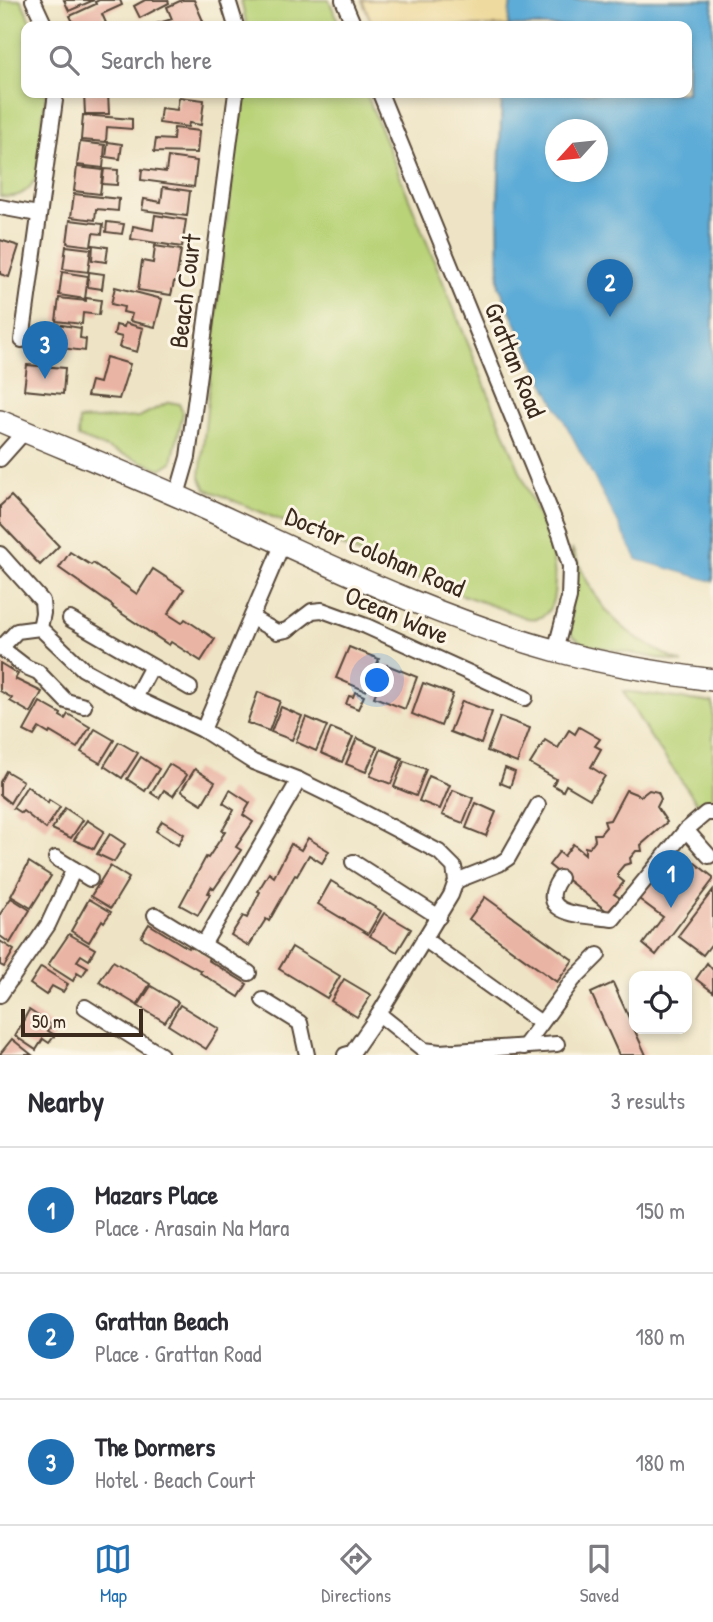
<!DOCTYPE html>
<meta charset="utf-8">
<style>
body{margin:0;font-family:"Patrick Hand",sans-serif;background:#f2f2f3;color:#2b2b33}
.controls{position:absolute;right:21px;bottom:21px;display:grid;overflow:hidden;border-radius:14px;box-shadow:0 4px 10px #0003}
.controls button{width:63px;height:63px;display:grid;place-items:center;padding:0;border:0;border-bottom:2px solid #e1e1e2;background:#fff;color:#2b2b33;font:35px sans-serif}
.compass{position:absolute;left:545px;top:119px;width:63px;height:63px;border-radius:50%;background:#fff;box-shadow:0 4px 10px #0003;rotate:243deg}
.scale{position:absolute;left:21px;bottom:18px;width:122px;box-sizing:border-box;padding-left:7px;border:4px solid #3b2a1e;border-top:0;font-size:19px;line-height:24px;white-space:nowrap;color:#3b2a1e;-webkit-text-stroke:5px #fcf5e5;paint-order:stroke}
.you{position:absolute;left:378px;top:681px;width:24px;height:24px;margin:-18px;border:5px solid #fff;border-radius:50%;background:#1a73e8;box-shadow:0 0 0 10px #1a73e833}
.badge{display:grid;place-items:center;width:46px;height:46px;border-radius:50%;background:#1f6fb2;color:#fff;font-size:23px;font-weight:700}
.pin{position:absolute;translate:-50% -58px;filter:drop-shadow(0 2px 4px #0008)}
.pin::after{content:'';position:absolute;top:37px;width:24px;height:21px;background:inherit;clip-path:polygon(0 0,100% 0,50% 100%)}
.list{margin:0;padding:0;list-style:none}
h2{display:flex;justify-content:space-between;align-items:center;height:91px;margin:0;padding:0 28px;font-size:30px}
h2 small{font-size:23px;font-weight:400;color:#7c7c81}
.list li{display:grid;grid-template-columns:46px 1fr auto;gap:21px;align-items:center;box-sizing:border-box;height:126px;padding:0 28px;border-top:2px solid #e1e1e2}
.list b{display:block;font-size:26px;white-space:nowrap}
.list p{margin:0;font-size:23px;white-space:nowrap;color:#7c7c81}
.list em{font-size:23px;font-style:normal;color:#7c7c81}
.icon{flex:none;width:38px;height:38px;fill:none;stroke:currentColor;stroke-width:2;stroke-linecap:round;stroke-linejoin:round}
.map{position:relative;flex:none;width:713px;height:1055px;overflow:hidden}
.search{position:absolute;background:#fff;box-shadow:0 4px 10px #0003;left:21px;right:21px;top:21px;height:77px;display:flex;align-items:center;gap:18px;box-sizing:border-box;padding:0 24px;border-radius:14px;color:#7c7c81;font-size:26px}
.sheet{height:469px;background:#fff}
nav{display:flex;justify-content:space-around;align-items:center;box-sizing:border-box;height:98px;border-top:2px solid #e1e1e2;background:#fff;font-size:19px;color:#7c7c81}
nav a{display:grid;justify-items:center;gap:4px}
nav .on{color:#1f6fb2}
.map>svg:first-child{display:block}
</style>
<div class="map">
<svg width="713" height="1055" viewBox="0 0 713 1055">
<rect width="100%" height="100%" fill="#fcf5e5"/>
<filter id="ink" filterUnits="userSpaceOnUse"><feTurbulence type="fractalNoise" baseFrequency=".0143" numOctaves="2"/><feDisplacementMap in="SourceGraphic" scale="14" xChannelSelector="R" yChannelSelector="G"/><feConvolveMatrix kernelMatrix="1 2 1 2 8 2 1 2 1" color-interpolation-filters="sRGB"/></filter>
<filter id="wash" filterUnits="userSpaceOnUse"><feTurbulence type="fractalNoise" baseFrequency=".00686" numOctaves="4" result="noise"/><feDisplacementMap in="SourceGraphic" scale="28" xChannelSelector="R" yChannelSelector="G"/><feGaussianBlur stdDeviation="1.57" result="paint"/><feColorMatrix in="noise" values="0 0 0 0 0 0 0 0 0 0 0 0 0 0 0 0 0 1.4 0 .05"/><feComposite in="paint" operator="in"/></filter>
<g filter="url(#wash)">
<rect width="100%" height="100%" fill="#eee4c5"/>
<g fill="#b9d378" stroke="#7a7e4b" stroke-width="2">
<path d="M0 0H21L33 26H26V93H46L36 178C27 194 17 198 0 196Z"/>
<polygon points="241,0 329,0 340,26 247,26"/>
<path d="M244 93H366L550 545C555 566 564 625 527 618L437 586 206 489 200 477 226 224Z"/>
<polygon points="169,402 179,404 183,413 172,462 161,469 78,437 79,420 139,417"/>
<path d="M572 549C597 610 622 636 683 663L584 644 571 634Z"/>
<polygon points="623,691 713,703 713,801 697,803 647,732"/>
</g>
<polygon fill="#eeda9e" stroke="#94825e" stroke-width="2" points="362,0 634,0 638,26 373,26"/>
<path fill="#5dacd7" stroke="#4c6b7a" stroke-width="2" fill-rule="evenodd" d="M511 0H713V582L637 560 537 371 499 287 498 205 502 93H687V26H508ZM556 130H598V172H556Z"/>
<polygon fill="#eee4c5" points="495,279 537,371 637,560 713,582 713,586 634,562 534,372 496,288"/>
<g id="blocks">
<g fill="#eab4a4">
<polygon points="64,0 94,0 69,11"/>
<polygon points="99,0 120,0 122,5 102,14 106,23 99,26 75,26 70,16 96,4 95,2"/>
<polygon points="145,0 168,0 169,3 140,18 134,6"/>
<polygon points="182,0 194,0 203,21 191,26 149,26 172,19 167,7"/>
<polygon points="84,93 108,93 109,114 85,114"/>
<polygon points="179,97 204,100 201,125 189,123 188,127 159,123 161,108 177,110"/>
<polygon points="83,115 132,119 132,129 107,127 106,142 81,140"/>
<polygon points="174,128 199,131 197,153 154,152 156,139 173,140"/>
<polygon points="80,142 105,145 103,168 77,165"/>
<polygon points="108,142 122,144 120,159 106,157"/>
<polygon points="168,157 197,161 194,187 141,180 142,169 166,172"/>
<polygon points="77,167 103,170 100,194 74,191"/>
<polygon points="104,169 118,170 117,185 102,184"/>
<polygon points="163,187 190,191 187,216 142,210 144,199 161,202"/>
<polygon points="74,194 119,199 118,211 96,209 95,220 71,217"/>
<polygon points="155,215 186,220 182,247 131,239 133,226 153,230"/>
<polygon points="70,220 103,224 102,234 93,233 91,246 67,243"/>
<polygon points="107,222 124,224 122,234 106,232"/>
<polygon points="0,240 19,246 9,277 0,274"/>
<polygon points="93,245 108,247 106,262 92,260"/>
<polygon points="66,246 91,249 88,272 63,269"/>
<polygon points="155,246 181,250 176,282 174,282 171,295 138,290 142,261 153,263"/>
<polygon points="62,272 88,276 85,299 59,295"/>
<polygon points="89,272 104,274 102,289 88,287"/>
<polygon points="115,287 162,299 155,327 130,321 132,314 123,312 124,307 111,304"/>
<polygon points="59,298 86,301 86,298 101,300 99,315 83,313 82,324 56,321"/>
<polygon points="125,323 143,328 137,352 119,347 122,337 114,335 116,325 124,327"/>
<polygon points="56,324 81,328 80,338 86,339 85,351 53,347"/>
<polygon points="106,357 130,364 119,399 87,396 91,381 99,383"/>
<polygon points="27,365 65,368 63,394 24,390"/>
<polygon points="11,496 59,546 40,565 0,523 0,506"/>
<polygon points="70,552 91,565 93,563 137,594 153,569 184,589 168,614 182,623 185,619 215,639 201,661 171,642 169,645 112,607 113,606 59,568"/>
<polygon points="349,647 379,659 366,691 336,678"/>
<polygon points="0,663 18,674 15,679 42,692 31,713 10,701 12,698 0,691"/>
<polygon points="387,665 417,677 405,709 374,697"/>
<polygon points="423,683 453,694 441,726 412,714"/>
<polygon points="258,692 280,701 269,731 247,723"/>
<polygon points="355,692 364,696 358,709 346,704 349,696 353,697"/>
<polygon points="462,701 492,712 481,744 450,732"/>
<polygon points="40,702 61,714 60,716 65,719 68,714 90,727 77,748 50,732 49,734 39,728 34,736 24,731"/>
<polygon points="281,707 302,716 292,740 271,732"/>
<polygon points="306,717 327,726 316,751 296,742"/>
<polygon points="500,717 530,728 517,763 487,751"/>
<polygon points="579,727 600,739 595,746 601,749 591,767 605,776 590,799 566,785 563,791 553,785 556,779 530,764 545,740 558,748 569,730 575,734"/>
<polygon points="331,728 353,737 342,762 321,753"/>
<polygon points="95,729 114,740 100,763 81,752"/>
<polygon points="357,738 377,747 366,772 346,764"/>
<polygon points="119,742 138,753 122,778 104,766"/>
<polygon points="381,749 402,758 391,784 370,776"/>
<polygon points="141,757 159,769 145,791 127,779"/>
<polygon points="404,761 426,769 416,796 394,787"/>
<polygon points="169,764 187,775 173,796 164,790 159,798 151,793"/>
<polygon points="505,768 515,772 510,787 500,783"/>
<polygon points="195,769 215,782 202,804 181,791"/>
<polygon points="6,771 23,781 10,803 0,795 0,782"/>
<polygon points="429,776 450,785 440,809 419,801"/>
<polygon points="27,786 48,803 49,800 60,807 46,829 23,811 21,813 13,808"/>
<polygon points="230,790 250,803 243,815 253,822 236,847 241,850 214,889 211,887 208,893 210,894 198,915 180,905 206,857 208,858 225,832 222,831 234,810 223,803"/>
<polygon points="453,790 473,798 463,823 442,815"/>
<polygon points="626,790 641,796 649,790 658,792 661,799 657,807 667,822 641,845 642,851 636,851 630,858 631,863 624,865 618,872 618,877 624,882 614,894 620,898 608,912 549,865 559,852 564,856 573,844 585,854 585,847 589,848 595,840 594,834 600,834 606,827 604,821 610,820"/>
<polygon points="476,803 496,812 486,836 466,828"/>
<polygon points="65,808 83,820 71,838 52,829"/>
<polygon points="87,820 104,831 94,849 74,840"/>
<polygon points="162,821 184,834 178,845 156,831"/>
<polygon points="110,834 125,844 114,862 97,854"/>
<polygon points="308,838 329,851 322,863 309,855 297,876 295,875 269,921 266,919 249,946 231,935 243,916 247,918 260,892 258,891 269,873 274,877 291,844 301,850"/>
<polygon points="677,849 713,877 713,880 656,955 643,944 663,917 639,899"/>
<polygon points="29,862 51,876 31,908 11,896"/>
<polygon points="110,866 129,878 111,908 91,896"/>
<polygon points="331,881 381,911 368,934 318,904"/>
<polygon points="713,890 713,942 703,955 678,936"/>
<polygon points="485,897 573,960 557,982 469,919"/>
<polygon points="11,898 30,910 10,943 0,936 0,914"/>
<polygon points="89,899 111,912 104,922 102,920 89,942 71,931"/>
<polygon points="384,913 411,929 397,952 370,936"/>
<polygon points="149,924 188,948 190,946 209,957 208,960 247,984 239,997 200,973 201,971 141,937"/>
<polygon points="69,934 95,949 89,960 81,955 77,961 88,967 82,976 77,973 73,981 48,965"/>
<polygon points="0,941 14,950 4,967 0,965"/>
<polygon points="292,947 340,976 327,998 279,969"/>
<polygon points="113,961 150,984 137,1005 99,982"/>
<polygon points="707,963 713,970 713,992 696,979"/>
<polygon points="41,967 68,984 63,992 52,986 46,995 30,984"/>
<polygon points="344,979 371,995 357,1017 331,1001"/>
<polygon points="613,983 646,1055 619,1055 591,993"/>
<polygon points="151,986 178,1002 165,1022 138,1006"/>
<polygon points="180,1005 219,1029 206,1049 168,1025"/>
<polygon points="29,1010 52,1025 48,1031 55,1035 49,1043 43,1039 36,1050 15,1036"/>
<polygon points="12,1039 32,1055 2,1055 0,1054"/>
</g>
</g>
</g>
<g filter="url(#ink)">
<use href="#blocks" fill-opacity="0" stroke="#564637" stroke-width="2"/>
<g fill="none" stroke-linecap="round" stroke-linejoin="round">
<defs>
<g id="minor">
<polyline points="33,0 45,26"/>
<polyline points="228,0 236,26"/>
<polyline points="343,0 354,26"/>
<polyline points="380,93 560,534 570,566 569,598 555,651"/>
<polyline points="0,207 38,214"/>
<polyline points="22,340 56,93"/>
<polyline points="0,459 25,431"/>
<polyline points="177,495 188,457 236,93"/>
<polyline points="283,543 203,730 253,762 299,780 344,802 439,852 454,867 456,881 451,895 379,1014 352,1053 345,1055"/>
<polyline points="0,554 42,601 43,613 40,628"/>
<polyline points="252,618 277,632 287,630 312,611 322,610 366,626 525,698"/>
<polyline points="70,619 190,688"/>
<polyline points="0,647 26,667 38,672 66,701 84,706"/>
<polyline points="2,647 17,631 40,628 83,669 135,698 203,730"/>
<polyline points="135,698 151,668"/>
<polyline points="686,830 709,856"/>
<polyline points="56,858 90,879"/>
<polyline points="353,862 439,917"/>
<path d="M560 878C533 917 587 915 613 919L686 830 706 813H713"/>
<polyline points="456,881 499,864 508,858 538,805"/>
<polyline points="155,915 249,973"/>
<polyline points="424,939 541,1023"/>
<polyline points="203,945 299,780"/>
<polyline points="0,995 48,925 74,869"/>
<polyline points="263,1000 300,1023 307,1055"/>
<polyline points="85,1007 161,1055"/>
<polyline points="379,1014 424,1050 440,1052 557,1044"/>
<polyline points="524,1047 573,980 598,955"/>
</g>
<path id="secondary" d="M0 421C68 450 137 477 204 508 319 560 435 618 557 651 609 665 660 673 713 680"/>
</defs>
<use href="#minor" stroke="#564637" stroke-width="18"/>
<use href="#secondary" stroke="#564637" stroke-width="24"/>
<use href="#minor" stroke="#fff" stroke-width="14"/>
<use href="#secondary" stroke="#fff" stroke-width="21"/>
</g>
</g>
<g text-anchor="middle" stroke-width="6" stroke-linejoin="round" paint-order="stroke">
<g font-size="26" fill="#3b2a1e" stroke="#fcf5e5">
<text transform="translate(185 291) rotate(-83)" y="9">Beach Court</text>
<text transform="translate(515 360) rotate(68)" y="9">Grattan Road</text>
<text transform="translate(375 552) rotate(23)" y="9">Doctor Colohan Road</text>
<text transform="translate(397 615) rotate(23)" y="9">Ocean Wave</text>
</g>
</g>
</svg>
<div class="controls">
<button><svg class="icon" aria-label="locate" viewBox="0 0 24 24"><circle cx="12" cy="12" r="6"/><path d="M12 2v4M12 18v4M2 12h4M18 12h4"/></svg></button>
</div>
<svg class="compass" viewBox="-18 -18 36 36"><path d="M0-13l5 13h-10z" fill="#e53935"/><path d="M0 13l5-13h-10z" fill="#7c7c81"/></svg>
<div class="scale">50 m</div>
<div class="you"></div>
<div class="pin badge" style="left:671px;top:908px">1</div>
<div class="pin badge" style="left:610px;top:317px">2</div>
<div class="pin badge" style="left:45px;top:379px">3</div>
<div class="search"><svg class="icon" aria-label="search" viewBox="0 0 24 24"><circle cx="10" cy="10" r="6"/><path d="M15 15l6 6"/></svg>Search here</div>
</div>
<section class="sheet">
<h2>Nearby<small>3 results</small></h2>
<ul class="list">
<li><span class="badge">1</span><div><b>Mazars Place</b><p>Place · Arasain Na Mara</p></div><em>150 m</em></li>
<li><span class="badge">2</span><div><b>Grattan Beach</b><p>Place · Grattan Road</p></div><em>180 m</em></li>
<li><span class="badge">3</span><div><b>The Dormers</b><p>Hotel · Beach Court</p></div><em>180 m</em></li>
</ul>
</section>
<nav>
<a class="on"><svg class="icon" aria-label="map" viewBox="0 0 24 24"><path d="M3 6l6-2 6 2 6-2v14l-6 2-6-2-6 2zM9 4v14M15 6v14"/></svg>Map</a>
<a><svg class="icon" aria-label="directions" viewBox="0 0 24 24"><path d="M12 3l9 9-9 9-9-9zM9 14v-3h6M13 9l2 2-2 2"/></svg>Directions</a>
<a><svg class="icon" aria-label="saved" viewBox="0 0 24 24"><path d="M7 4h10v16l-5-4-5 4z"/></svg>Saved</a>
</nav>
